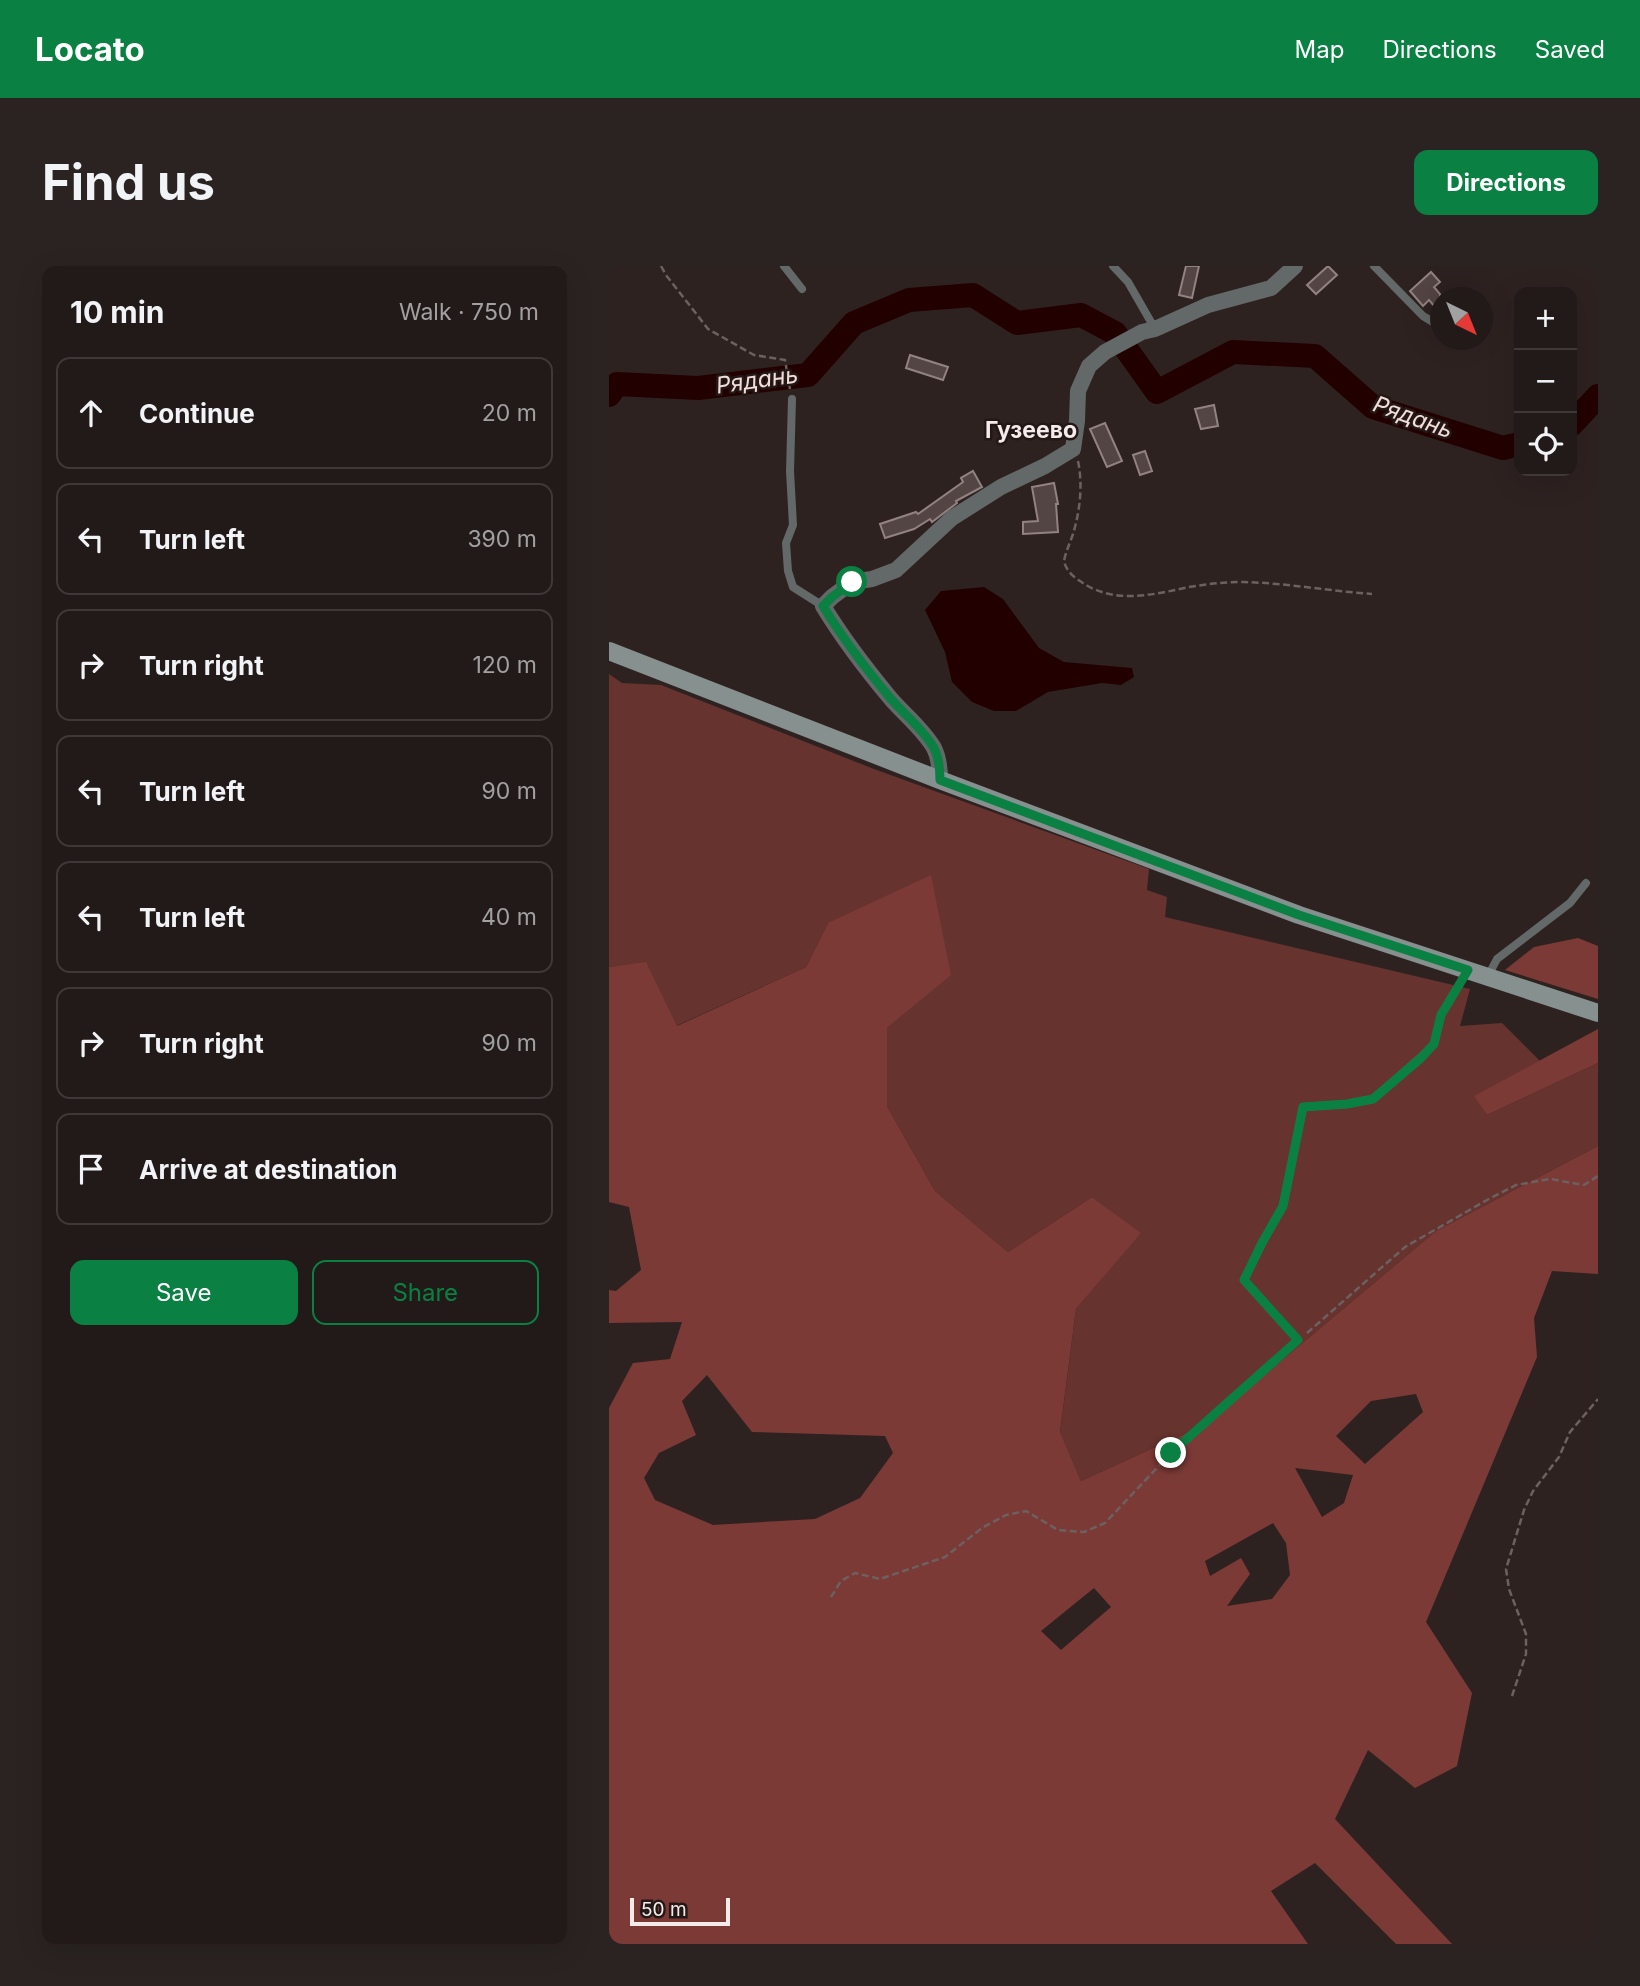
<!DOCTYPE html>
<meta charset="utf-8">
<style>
body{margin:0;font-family:Inter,sans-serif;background:#2a2322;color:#f1f3f6}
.controls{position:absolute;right:21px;top:21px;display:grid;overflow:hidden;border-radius:14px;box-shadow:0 7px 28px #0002}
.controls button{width:63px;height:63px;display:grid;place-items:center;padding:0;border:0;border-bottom:2px solid #3f3838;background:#221a19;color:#f1f3f6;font:35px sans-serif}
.compass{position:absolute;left:821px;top:21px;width:63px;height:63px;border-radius:50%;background:#221a19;box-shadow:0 7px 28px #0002;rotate:137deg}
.scale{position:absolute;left:21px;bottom:18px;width:100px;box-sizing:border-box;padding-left:7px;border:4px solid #f4ebea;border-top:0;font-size:19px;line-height:24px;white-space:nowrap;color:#f4ebea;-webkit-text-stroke:5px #241817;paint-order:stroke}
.stop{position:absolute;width:21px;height:21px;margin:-16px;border:5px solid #0b8043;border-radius:50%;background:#fff}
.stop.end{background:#0b8043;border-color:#fff;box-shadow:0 2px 7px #0008}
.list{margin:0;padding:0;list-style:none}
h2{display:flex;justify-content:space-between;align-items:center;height:91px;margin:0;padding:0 28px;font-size:30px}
h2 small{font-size:23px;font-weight:400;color:#a2a1a2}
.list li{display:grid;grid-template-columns:46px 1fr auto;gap:21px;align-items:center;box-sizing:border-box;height:112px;margin:0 14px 14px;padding:0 14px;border:2px solid #3f3838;border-radius:14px}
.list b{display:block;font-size:26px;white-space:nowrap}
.list em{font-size:23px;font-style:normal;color:#a2a1a2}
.actions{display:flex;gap:14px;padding:21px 28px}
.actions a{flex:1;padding:16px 0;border:2px solid #0b8043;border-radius:14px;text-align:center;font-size:24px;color:#0b8043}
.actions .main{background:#0b8043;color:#fff}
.icon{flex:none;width:38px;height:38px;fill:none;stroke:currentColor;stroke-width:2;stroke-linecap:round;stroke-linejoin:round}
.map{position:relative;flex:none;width:989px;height:1678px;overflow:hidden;border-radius:14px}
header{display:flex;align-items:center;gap:42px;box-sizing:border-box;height:98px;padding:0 35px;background:#0b8043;color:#fff}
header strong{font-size:33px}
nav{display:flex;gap:38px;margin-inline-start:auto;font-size:24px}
.intro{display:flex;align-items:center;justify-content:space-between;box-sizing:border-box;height:168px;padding:0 42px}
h1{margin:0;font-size:49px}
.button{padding:18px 32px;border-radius:14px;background:#0b8043;color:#fff;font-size:24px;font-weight:700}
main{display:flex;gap:42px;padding:0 42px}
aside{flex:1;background:#221a19;border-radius:14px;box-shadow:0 7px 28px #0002}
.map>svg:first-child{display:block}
</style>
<header>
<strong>Locato</strong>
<nav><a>Map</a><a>Directions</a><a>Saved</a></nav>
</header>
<div class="intro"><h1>Find us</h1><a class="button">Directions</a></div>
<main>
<aside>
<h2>10 min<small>Walk · 750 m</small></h2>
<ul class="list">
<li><svg class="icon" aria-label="ahead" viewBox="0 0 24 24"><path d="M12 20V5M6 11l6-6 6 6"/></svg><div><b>Continue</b></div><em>20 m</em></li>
<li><svg class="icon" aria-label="left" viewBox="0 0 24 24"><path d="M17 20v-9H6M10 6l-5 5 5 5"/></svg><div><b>Turn left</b></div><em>390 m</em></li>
<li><svg class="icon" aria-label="right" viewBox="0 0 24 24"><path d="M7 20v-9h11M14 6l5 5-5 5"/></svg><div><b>Turn right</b></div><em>120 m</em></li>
<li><svg class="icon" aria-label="left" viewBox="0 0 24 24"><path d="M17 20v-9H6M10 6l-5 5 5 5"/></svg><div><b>Turn left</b></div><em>90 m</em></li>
<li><svg class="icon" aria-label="left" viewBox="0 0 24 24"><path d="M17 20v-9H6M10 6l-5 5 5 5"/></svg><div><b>Turn left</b></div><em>40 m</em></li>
<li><svg class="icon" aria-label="right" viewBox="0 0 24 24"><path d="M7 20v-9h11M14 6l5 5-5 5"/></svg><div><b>Turn right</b></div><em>90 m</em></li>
<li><svg class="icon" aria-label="arrive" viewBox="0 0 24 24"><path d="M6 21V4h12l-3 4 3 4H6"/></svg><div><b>Arrive at destination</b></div></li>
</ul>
<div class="actions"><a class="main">Save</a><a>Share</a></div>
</aside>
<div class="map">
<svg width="989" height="1678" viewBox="0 0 989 1678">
<rect width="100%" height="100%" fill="#2e2221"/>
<polygon fill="#66332f" points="0,408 13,417 52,419 265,503 540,603 538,624 558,631 556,651 861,723 851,760 893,757 931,795 866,830 878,849 989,797 989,880 827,965 597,1158 472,1215 451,1167 467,1043 531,967 483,931 399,986 326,925 278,840 278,762 342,708 219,657 197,701 67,760 37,697 0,701"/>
<g fill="#7c3a36" fill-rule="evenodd">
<path d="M322 609 342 709 278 762V840L326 925 399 986 483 931 532 967 467 1043 451 1166 472 1215 597 1158 827 965 989 880V1008L943 1005 925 1052 928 1091 817 1356 863 1427 848 1500 806 1522 759 1484 726 1553 843 1678H787L706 1597 662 1625 699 1678H0V1142L24 1097 61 1093 73 1056 0 1057V1024L7 1025 32 1004 20 941 0 936V701L37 696 68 760 197 701 219 657ZM98 1109 143 1166 276 1170 284 1187 251 1232 206 1253 104 1259 46 1234 35 1212 50 1187 87 1169 73 1135ZM807 1128 814 1146 756 1198 727 1170 762 1135ZM686 1202 744 1209 735 1237 713 1251ZM664 1257 677 1277 681 1309 663 1333 618 1340 641 1308 632 1292 601 1310 596 1295ZM485 1322 502 1341 452 1384 432 1365Z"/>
<polygon points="969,672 989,680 989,733 896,704 925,681"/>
<polygon points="989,763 989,797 878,849 865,830"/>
</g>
<polygon fill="#230000" points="375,321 394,333 430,382 455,396 523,402 525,411 512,419 493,417 439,426 407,445 385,445 363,436 343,416 336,386 316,344 332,325"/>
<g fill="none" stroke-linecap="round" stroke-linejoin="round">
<g stroke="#230000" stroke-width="24">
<polyline points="0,129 8,118 89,122 199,109 245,57 300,34 364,29 408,57 472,49 506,67 548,126 624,86 706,90 764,141 894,182 910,178"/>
<polyline points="963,158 989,130"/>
</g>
</g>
<g fill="#534543" stroke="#928281" stroke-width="2">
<polygon points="577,0 590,0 583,32 570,29"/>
<polygon points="719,0 728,9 707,28 698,19"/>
<polygon points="822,6 831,16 825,21 831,28 831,47 820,34 814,40 801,25"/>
<polygon points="301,89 339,101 334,114 297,102"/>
<polygon points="605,139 609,160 592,163 586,143"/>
<polygon points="496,157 513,195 498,201 481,163"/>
<polygon points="536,185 543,205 531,209 524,189"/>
<polygon points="364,205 373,221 347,235 348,237 323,256 321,253 305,263 276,272 271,258 307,246 309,248 354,216 352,212"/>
<polygon points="445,217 449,238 447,238 449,266 414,268 414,256 429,255 423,221"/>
</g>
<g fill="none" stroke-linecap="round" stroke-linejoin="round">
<g stroke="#6c6160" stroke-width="2.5" stroke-dasharray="7 3.5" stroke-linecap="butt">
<polyline points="52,0 57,9 99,63 145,89 176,94 181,123"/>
<path d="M469 195C474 219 471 245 464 268 461 277 457 285 455 295 457 304 463 310 471 315 504 339 543 329 580 321 598 318 616 316 634 316 677 317 720 325 763 328"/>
<polyline points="698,1067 796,981 878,934 907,919 941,913 975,919 989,910"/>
<polyline points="222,1331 232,1315 246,1307 271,1313 336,1291 373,1262 397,1249 417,1245 449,1264 475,1266 496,1257 562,1187 682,1080"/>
<polyline points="903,1430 917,1388 917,1368 900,1323 897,1303 915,1244 924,1225 950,1191 961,1166 989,1133"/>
</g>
<g stroke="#636968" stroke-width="8">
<polyline points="175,0 193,23"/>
<polyline points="504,0 519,16 546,63"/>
<polyline points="765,0 814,50 832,61"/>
<polyline points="183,133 181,205 184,259 177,277 179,305 184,321 214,340"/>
<polyline points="879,710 888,693 961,637 977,617"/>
<polyline points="689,1074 635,1014 653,977 674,940 694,841 738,838 764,833 812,791 825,778 832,749 859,704"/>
</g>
<path stroke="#636968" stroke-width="16" d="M331 514C331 503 330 492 325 482 314 463 296 449 282 433 257 403 234 373 214 340L223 331 243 316 263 313 287 304 343 252 392 221 436 200 464 183 468 155 469 125 480 100 496 86 533 66 546 63 599 39 662 22 686 0"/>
<polyline stroke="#85908f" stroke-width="18" points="0,385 331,514 690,649 989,747"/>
</g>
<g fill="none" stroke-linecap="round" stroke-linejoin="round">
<path stroke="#0b8043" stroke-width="9" d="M243 316 223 331 214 340C234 373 257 403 282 433 296 449 314 463 325 482 330 492 331 503 331 514L690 649 859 704 832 749 825 778 812 792 764 833 738 838 694 841 674 940 653 977 635 1014 689 1074 562 1187"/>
</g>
<g text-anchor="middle" stroke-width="5" stroke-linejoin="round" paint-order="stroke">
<g font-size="23" font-style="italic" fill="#f2ddda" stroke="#241817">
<text transform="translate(148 114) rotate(-8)" y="8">Рядань</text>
<text transform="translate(804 151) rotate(20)" y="8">Рядань</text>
</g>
<g font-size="23" font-weight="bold" fill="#f4ebea" stroke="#241817">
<text x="422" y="172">Гузеево</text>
</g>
</g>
</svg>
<div class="controls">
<button>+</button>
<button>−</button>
<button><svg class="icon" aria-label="locate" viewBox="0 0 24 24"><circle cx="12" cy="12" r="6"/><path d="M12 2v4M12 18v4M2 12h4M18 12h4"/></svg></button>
</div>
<svg class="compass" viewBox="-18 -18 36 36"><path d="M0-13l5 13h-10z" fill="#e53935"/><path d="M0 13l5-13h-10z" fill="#a2a1a2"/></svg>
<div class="scale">50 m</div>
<div class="stop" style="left:243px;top:316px"></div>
<div class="stop end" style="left:562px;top:1187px"></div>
</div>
</main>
